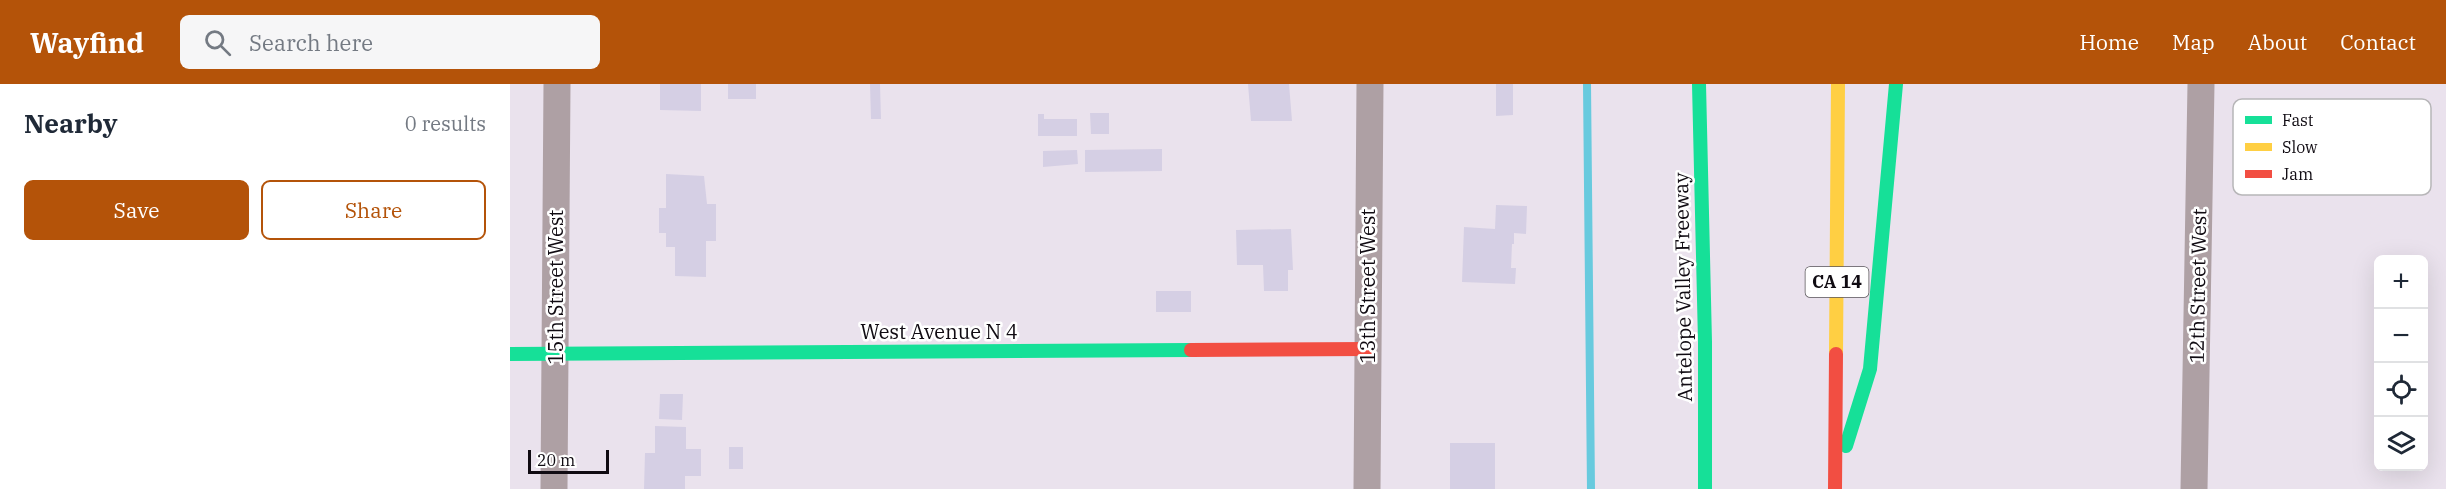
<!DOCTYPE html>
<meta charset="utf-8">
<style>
body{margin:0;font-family:"IBM Plex Serif",serif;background:#f6f6f7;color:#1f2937}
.controls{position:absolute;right:18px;bottom:18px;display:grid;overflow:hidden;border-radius:9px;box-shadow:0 6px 24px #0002}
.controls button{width:54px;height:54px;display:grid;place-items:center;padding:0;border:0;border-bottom:2px solid #e0e1e3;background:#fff;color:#1f2937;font:30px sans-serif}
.scale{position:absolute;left:18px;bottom:15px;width:81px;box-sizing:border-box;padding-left:6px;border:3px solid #100b12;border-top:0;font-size:16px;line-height:21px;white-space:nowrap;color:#100b12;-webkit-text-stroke:4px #fff;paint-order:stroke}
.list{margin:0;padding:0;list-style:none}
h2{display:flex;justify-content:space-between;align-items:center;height:78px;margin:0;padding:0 24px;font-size:26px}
h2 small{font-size:20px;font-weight:400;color:#747a83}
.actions{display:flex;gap:12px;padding:18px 24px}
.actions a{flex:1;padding:14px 0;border:2px solid #b45309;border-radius:9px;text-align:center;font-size:21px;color:#b45309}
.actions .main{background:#b45309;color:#fff}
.icon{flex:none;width:33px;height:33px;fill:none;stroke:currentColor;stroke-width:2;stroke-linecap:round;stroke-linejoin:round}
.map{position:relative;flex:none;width:1936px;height:405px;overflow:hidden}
header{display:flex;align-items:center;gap:36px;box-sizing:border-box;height:84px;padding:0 30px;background:#b45309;color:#fff}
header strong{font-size:28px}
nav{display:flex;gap:33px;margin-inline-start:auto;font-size:21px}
.search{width:420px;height:54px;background:#f6f6f7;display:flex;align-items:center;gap:15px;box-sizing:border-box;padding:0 21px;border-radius:9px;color:#747a83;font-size:22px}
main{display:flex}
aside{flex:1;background:#fff}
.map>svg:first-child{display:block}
</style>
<header>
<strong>Wayfind</strong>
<div class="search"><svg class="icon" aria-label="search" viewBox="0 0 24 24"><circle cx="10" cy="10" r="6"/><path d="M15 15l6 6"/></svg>Search here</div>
<nav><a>Home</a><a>Map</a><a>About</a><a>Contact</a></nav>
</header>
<main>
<aside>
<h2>Nearby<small>0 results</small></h2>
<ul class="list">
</ul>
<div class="actions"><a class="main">Save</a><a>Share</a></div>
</aside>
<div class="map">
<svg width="1936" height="405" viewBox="0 0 1936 405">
<rect width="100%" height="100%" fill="#eae2ed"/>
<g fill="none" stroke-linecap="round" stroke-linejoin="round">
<polyline stroke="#68cade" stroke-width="8" points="1077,0 1081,405"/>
</g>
<g fill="#d5cfe4">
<polygon points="150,0 191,0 191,27 150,26"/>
<rect x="218" y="0" width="28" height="15"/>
<polygon points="360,0 370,0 371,35 361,35"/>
<polygon points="738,0 779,0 782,37 741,37"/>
<polygon points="986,0 1003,0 1003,31 986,32"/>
<polygon points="580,29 599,29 599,50 581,50"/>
<polygon points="528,30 534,30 534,35 567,35 567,52 528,52"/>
<polygon points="652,65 652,87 575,88 575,66"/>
<polygon points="567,66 568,80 533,83 533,67"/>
<polygon points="156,90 194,92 197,120 206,120 206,157 196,157 196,193 165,192 165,163 156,163 156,149 149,149 149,124 156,124"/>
<polygon points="986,121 1017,122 1016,150 1004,149 1004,160 1002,160 1001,184 1006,184 1005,200 952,198 954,143 985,145"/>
<polygon points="781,145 783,186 778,186 778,207 754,207 753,181 727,181 726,146"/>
<rect x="646" y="207" width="35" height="21"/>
<polygon points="150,310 173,310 172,336 149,335"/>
<polygon points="145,342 176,343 176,365 191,365 191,392 175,392 175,405 134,405 135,369 145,369"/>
<rect x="940" y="359" width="45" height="46"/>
<rect x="219" y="363" width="14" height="22"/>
</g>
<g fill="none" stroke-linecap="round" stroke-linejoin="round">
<g stroke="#aea0a4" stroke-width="27">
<polyline points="44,405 47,0"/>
<polyline points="857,405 860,0"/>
<polyline points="1684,405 1691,0"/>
</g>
<g stroke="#16e098" stroke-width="14">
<polyline points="1189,0 1195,258 1195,405"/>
<polyline points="0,270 681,266"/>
<polyline points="1336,362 1360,285 1386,0"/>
</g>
<polyline stroke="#ffcf43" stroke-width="14" points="1326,270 1328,0"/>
<g stroke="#f24e42" stroke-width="14">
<polyline points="681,266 858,265"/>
<polyline points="1325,405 1326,270"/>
</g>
</g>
<g text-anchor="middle" stroke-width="5" stroke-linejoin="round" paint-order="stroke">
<rect fill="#fff" stroke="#585459" stroke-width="1.5" x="1295.5" y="183" width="63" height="30" rx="4.5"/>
<g font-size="18" font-weight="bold" fill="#100b12">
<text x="1327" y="204">CA 14</text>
</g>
<g font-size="20" fill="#100b12" stroke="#fff">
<text transform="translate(858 202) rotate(-90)" y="7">13th Street West</text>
<text transform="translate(1688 202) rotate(-89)" y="7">12th Street West</text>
<text transform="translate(46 203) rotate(-90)" y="7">15th Street West</text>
<text transform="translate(1173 203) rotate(-91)" y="7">Antelope Valley Freeway</text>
<text x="429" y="255">West Avenue N 4</text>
</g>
</g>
<rect x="1723" y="15" width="198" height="96" rx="9" fill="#fff" stroke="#b7b6b8" stroke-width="1.5"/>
<rect x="1735" y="32" width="27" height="8" fill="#16e098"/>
<rect x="1735" y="59" width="27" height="8" fill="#ffcf43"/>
<rect x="1735" y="86" width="27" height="8" fill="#f24e42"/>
<g font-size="16" fill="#100b12">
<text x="1772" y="42">Fast</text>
<text x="1772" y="69">Slow</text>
<text x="1772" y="96">Jam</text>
</g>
</svg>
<div class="controls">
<button>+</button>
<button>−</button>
<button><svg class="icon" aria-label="locate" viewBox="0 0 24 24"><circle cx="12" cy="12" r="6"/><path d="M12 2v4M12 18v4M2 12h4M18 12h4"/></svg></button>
<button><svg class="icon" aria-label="layers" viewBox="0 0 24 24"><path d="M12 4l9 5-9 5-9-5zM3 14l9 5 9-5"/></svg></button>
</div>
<div class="scale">20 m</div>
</div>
</main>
